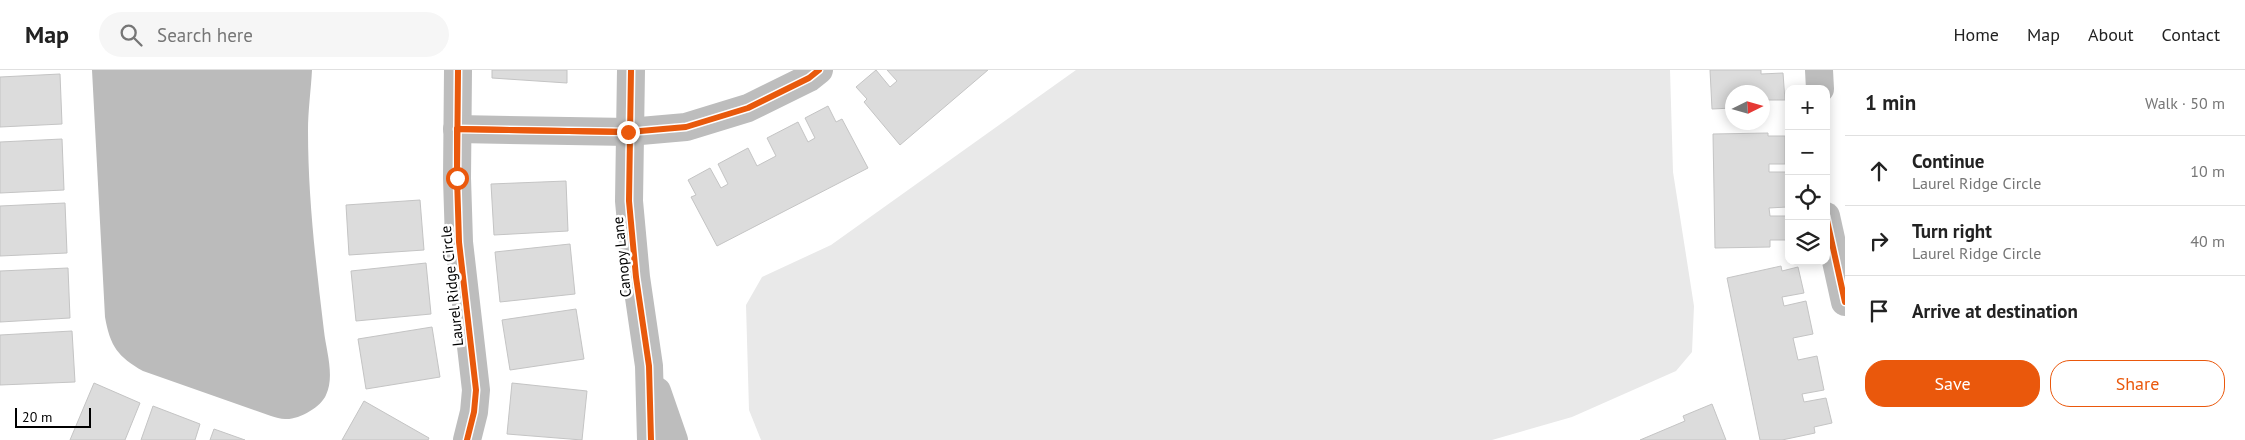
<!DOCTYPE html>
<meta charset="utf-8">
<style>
body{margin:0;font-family:"PT Sans",sans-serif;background:#f6f6f6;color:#222}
.controls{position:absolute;right:15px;top:15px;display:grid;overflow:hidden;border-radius:10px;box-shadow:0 2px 12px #0003}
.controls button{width:45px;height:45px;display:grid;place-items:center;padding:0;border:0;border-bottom:1px solid #e0e0e0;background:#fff;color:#222;font:25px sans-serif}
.compass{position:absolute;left:1725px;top:15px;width:45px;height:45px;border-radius:50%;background:#fff;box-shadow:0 2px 12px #0003;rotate:85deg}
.scale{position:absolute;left:15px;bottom:12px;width:76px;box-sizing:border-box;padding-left:5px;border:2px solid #000;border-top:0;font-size:14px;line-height:18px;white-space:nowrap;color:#000;-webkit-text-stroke:4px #fff;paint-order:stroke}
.stop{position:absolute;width:15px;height:15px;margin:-11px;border:4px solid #ea580c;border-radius:50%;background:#fff}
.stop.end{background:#ea580c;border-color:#fff;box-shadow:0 1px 5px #0008}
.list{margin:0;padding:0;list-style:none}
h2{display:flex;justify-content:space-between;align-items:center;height:65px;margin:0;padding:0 20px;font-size:21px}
h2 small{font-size:16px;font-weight:400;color:#767676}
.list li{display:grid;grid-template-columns:32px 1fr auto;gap:15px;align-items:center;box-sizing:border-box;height:70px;padding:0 20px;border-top:1px solid #e0e0e0}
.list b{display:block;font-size:19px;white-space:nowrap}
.list p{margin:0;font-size:16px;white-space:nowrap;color:#767676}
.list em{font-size:16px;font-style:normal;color:#767676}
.actions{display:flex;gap:10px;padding:15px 20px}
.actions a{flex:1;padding:11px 0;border:1px solid #ea580c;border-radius:20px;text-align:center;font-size:18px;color:#ea580c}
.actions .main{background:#ea580c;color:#fff}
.icon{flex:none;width:28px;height:28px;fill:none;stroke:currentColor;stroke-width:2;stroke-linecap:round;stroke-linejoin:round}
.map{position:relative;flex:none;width:1845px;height:370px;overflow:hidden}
header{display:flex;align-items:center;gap:30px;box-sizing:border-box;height:70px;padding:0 25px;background:#fff;border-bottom:1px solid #e0e0e0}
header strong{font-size:24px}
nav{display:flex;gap:28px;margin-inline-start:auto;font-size:18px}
.search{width:350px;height:45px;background:#f6f6f6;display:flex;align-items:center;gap:12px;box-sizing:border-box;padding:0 18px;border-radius:28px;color:#767676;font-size:19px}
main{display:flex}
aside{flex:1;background:#fff}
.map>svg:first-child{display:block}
</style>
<header>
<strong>Map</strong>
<div class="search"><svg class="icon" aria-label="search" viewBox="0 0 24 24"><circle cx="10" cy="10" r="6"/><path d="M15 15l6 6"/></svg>Search here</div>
<nav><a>Home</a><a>Map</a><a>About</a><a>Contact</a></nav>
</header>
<main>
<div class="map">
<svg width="1845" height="370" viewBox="0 0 1845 370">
<rect width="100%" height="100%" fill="#fff"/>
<polygon fill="#e9e9e9" points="1076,0 1670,0 1673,102 1694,236 1692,282 1676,301 1572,347 1492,370 761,370 749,340 746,235 762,207 831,175"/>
<path fill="#bbb" d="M92 0H312C311 20 308 40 308 61 308 128 316 195 324 261 326 280 335 306 326 325 321 337 299 350 285 349 281 349 275 347 271 346L143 301C118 287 110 276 105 247Z"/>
<g fill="#dcdcdc" stroke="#c4c4c4">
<polygon points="492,0 567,0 567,13 492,8"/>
<polygon points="876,0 890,17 897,11 887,0 988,0 900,75 864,32 867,29 856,17"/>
<polygon points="1710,0 1761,0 1761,4 1783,3 1785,30 1767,30 1767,37 1762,37 1762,22 1732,22 1732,38 1712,39"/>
<polygon points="60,4 62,54 0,57 0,7"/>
<polygon points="828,36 836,52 842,49 868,98 717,176 691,127 696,125 688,110 710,98 721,118 728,114 718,94 748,78 757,96 776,86 767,68 798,52 808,72 815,68 805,48"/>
<polygon points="1768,63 1768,66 1785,66 1785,94 1769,94 1769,102 1786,102 1787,137 1769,138 1770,146 1788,146 1788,170 1770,170 1770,177 1715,178 1713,64"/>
<polygon points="62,69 64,120 0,123 0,72"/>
<polygon points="566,111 568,161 494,165 491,114"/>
<polygon points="420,130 424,180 349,185 346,135"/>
<polygon points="65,133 67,183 0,186 0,136"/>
<polygon points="570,174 575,224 500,232 495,182"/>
<polygon points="426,193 431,244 356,251 351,201"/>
<polygon points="1781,196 1782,201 1798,197 1804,223 1782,227 1784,236 1806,231 1813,264 1793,268 1798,290 1817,286 1824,320 1802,324 1804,332 1826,328 1832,353 1814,357 1815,363 1782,370 1760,370 1727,208"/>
<polygon points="68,198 70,248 0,252 0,201"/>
<polygon points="576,239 584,289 510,300 502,250"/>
<polygon points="432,257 440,307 366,319 358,269"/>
<polygon points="72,261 75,312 0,315 0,265"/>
<polygon points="94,313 140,333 125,370 70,370"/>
<polygon points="512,313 587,321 582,370 507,364"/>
<polygon points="364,331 429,368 428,370 342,370"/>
<polygon points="1712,334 1726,370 1640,370 1685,351 1683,346"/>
<polygon points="153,336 200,354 195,370 141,370"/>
<polygon points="214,359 245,370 210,370"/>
</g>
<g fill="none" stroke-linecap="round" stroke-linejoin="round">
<g stroke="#bdbdbd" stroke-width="28">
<polyline points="458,0 457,108 459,172 476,320 474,342 467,370"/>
<polyline points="631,0 629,131 636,207 649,296 651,370"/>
<polyline points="1819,0 1820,19"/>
<polyline points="457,59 629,62 686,57 748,38 809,8 819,0"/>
<polyline points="1826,146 1845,232"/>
<polyline points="657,321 674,370"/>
</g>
<defs>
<g id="cycleway">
<polyline points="458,0 457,108 459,172 476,320 474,342 467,370"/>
<polyline points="631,0 629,131 636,207 649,296 651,370"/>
<polyline points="457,59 629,62 686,57 748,38 809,8 819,0"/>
<polyline points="1826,146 1845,232"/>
</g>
</defs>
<use href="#cycleway" stroke="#fff" stroke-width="9"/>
<use href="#cycleway" stroke="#e8590c" stroke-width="6"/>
</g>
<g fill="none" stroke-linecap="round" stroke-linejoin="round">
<polyline stroke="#ea580c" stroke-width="6" points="457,108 457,59 628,62"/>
</g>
<g text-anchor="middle" stroke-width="5" stroke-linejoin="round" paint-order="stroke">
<g font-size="15" fill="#000" stroke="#fff">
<text transform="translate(622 187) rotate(-96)" y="5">Canopy Lane</text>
<text transform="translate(452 216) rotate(-96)" y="5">Laurel Ridge Circle</text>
</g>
</g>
</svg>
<div class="controls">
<button>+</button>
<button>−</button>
<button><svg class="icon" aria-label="locate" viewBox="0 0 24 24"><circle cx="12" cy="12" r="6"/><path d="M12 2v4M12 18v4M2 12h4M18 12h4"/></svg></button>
<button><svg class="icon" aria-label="layers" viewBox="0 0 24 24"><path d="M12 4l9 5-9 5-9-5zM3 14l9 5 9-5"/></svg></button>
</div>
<svg class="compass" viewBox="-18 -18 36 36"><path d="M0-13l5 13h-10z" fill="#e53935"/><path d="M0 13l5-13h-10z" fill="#767676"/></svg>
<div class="scale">20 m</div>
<div class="stop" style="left:457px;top:108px"></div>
<div class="stop end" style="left:628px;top:62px"></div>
</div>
<aside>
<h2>1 min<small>Walk · 50 m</small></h2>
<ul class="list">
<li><svg class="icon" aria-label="ahead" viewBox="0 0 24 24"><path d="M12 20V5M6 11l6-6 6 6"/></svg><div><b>Continue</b><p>Laurel Ridge Circle</p></div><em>10 m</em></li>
<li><svg class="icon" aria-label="right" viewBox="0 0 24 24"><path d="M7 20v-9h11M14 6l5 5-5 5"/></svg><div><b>Turn right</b><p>Laurel Ridge Circle</p></div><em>40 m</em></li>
<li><svg class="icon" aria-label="arrive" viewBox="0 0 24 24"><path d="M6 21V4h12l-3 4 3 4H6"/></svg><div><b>Arrive at destination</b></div></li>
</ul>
<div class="actions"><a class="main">Save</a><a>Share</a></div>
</aside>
</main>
